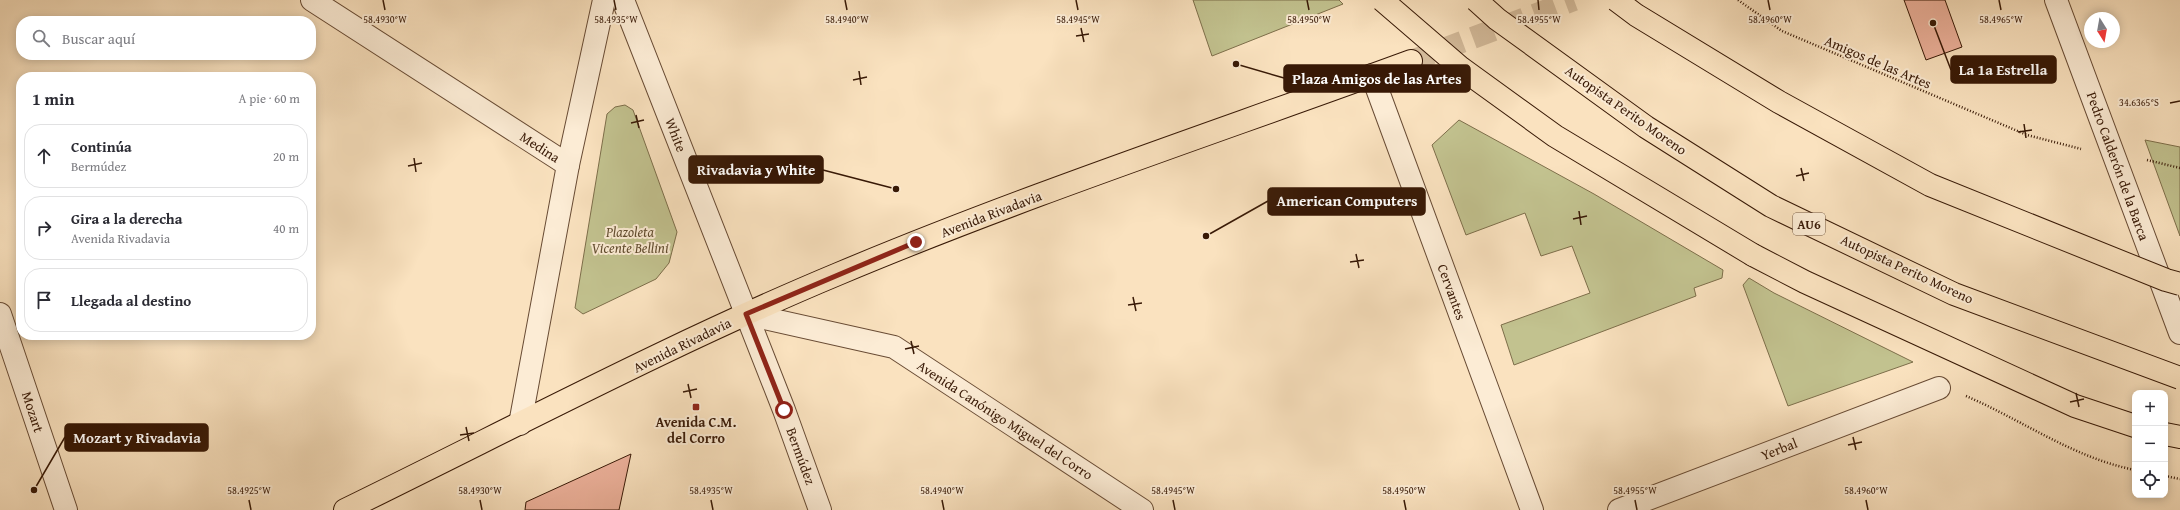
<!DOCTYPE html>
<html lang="es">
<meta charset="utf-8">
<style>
body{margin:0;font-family:"Gentium Book Plus",serif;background:#f2f2f3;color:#2b2b33}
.controls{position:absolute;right:12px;bottom:12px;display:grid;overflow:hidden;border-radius:8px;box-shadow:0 2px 10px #0003}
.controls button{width:36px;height:36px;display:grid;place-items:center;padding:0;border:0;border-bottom:1px solid #e1e1e2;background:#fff;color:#2b2b33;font:20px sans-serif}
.compass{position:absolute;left:2084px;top:12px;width:36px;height:36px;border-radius:50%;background:#fff;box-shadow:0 2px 10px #0003;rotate:169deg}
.stop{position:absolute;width:12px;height:12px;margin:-9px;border:3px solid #8f2418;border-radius:50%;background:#fff}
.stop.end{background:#8f2418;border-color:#fff;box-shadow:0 1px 4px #0008}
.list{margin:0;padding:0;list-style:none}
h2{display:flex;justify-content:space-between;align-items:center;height:52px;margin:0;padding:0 16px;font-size:17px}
h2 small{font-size:13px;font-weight:400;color:#7c7c81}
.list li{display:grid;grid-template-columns:26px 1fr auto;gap:12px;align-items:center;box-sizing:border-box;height:64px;margin:0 8px 8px;padding:0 8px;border:1px solid #e1e1e2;border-radius:16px}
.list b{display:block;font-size:15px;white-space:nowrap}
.list p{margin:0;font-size:13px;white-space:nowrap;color:#7c7c81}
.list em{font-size:13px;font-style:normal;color:#7c7c81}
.icon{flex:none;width:22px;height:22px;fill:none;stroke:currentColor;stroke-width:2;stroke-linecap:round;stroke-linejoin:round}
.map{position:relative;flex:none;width:2180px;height:510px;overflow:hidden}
.search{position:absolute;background:#fff;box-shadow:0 2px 10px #0003;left:16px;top:16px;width:300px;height:44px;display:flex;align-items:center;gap:10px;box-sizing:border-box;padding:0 14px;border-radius:16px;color:#7c7c81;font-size:15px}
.panel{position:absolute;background:#fff;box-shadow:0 2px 10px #0003;left:16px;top:72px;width:300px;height:268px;border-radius:16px}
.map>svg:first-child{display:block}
</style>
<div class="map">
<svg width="2180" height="510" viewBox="0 0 2180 510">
<rect width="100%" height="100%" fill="#fae2bf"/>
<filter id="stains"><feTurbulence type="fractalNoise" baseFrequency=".005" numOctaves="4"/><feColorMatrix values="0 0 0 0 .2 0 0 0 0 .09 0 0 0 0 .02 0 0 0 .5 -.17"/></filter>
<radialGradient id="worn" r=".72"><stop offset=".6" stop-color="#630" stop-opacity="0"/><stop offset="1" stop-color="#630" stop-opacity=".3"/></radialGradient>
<g fill="#c2c28f" stroke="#7d6e4a">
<polygon points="1193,0 1339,0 1343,4 1212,56"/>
<polygon points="625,105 633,110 677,232 669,263 656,279 583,314 575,308 607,114 615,107"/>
<polygon points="1459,120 1594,194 1723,270 1722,278 1694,288 1696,296 1514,365 1501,325 1590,293 1572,246 1541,256 1525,213 1466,235 1432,145"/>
<polygon points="2145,140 2180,147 2180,236"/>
<polygon points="1749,278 1774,293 1913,362 1788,406 1743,285"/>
</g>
<g fill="#edb19b" stroke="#381906">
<polygon points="1904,0 1945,0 1962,47 1926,60"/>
<polygon points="631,454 619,510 525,510 526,502"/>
</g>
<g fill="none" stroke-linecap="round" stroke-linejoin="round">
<polyline stroke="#d3ba9a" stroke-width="22" stroke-dasharray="22 11" stroke-linecap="butt" points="1411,61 1574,0"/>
<defs>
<g id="minor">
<polyline points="312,0 568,165"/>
<polyline points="623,0 784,410 820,510"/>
<polyline points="2056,0 2180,333"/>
<polyline points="1372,75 1532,510"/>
<polyline points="0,314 66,510"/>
<polyline points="520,424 568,165 604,0"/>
<polyline points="1619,510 1939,388"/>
</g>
<polyline id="tertiary" points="746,314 894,347 1142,510"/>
<path id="primary" d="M345 510C509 430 670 344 838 274 1026 195 1220 131 1411 61"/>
<g id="motorway">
<polyline points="1753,255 1805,282 2075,406 2135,426"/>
<polyline points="2165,434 2180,437"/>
</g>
</defs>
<use href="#minor" stroke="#684b34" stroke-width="24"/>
<use href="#tertiary" stroke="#684b34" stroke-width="24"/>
<use href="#primary" stroke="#381906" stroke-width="24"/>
<use href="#motorway" stroke="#381906" stroke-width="24"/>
<g stroke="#381906" stroke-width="2.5" stroke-dasharray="1 2" stroke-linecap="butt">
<polyline points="1738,0 1782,31 2027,135 2081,149"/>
<polyline points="2147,160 2180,168"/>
<path d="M1966 396C2022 420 2074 458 2135 470"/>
<polyline points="2165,476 2180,479"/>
</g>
<use href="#minor" stroke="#fcecd5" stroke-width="22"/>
<use href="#tertiary" stroke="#fcecd5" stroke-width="22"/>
<use href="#primary" stroke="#fae2bf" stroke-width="22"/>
<use href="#motorway" stroke="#fae2bf" stroke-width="22"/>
<defs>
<g id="motorway-bridge">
<polyline points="1382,0 1461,68 1555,136 1753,255"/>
<polyline points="1476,0 1497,19 1646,127 1771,206 1954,294 2180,378"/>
<polyline points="1616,0 1636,15 1779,102 1930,185 2166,280 2180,284"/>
</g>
</defs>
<use href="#motorway-bridge" stroke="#381906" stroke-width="24" stroke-linecap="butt"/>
<use href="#motorway-bridge" stroke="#fae2bf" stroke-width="22"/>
</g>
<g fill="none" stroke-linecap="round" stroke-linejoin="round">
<polyline stroke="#8f2418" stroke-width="5" points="784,410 746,314 916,242"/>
</g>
<path fill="none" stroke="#381906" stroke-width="1.5" d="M383 0 385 10M614 0 616 10M845 0 847 10M1076 0 1078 10M1307 0 1309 10M1538 0 1539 10M1768 0 1770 10M1999 0 2001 10M1081 28 1084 42M1076 36 1089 34M859 71 861 85M853 80 867 77M2170 103 2180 101M636 115 639 128M631 123 644 120M2024 124 2026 138M2018 132 2032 130M414 158 416 172M408 166 422 163M1801 168 1804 181M1796 176 1809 173M1579 211 1581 225M1573 219 1587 216M1356 254 1359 268M1350 262 1364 260M1133 297 1136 311M1128 305 1142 303M911 341 914 354M905 349 919 346M688 384 691 398M683 392 697 389M2076 393 2079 407M2070 402 2084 399M466 427 469 441M460 435 474 433M1853 437 1856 450M1848 445 1862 442M249 500 251 510M480 500 482 510M711 500 713 510M942 500 944 510M1173 500 1175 510M1404 500 1406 510M1635 500 1637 510M1866 500 1868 510"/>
<rect fill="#8f2418" stroke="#fcecd5" stroke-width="1.5" x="692" y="403" width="8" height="8" rx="2"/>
<g text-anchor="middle" stroke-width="4" stroke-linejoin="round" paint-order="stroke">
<rect fill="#fcecd5" stroke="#735844" stroke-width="1" x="1793" y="213" width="32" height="22" rx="3"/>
<g font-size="13" font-weight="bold" fill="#381906">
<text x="1809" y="229">AU6</text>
</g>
<g font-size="14" fill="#381906" stroke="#fcecd5">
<text transform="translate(1878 62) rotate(23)" y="5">Amigos de las Artes</text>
<text transform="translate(1626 110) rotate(35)" y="5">Autopista Perito Moreno</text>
<text transform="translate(676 135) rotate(69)" y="5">White</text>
<text transform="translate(540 147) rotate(33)" y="5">Medina</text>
<text transform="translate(2118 166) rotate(70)" y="5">Pedro Calderón de la Barca</text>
<text transform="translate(991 214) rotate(-21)" y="5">Avenida Rivadavia</text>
<text transform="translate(1907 269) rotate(25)" y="5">Autopista Perito Moreno</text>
<text transform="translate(1452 292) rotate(70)" y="5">Cervantes</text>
<text transform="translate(682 345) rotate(-26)" y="5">Avenida Rivadavia</text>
<text transform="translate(33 412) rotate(72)" y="5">Mozart</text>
<text transform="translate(1005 420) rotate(33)" y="5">Avenida Canónigo Miguel del Corro</text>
<text transform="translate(1779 449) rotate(-21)" y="5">Yerbal</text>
<text transform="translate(801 456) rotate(70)" y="5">Bermúdez</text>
</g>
<g font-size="14" font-style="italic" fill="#614c2f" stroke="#fcecd5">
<text x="630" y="237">Plazoleta<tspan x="630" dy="16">Vicente Bellini</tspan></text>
</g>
<g font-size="14" font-weight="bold" fill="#381906" stroke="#fcecd5">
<text x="696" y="427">Avenida C.M.<tspan x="696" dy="16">del Corro</tspan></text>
</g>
</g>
<g font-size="10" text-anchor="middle" fill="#381906" stroke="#fcecd5" stroke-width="4" stroke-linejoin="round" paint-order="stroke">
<text x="385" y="23">58.4930°W</text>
<text x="616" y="23">58.4935°W</text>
<text x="847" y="23">58.4940°W</text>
<text x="1078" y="23">58.4945°W</text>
<text x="1309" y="23">58.4950°W</text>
<text x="1539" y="23">58.4955°W</text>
<text x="1770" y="23">58.4960°W</text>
<text x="2001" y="23">58.4965°W</text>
<text x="2139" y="106">34.6365°S</text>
<text x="249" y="494">58.4925°W</text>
<text x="480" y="494">58.4930°W</text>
<text x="711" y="494">58.4935°W</text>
<text x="942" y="494">58.4940°W</text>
<text x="1173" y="494">58.4945°W</text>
<text x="1404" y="494">58.4950°W</text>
<text x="1635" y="494">58.4955°W</text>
<text x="1866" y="494">58.4960°W</text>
</g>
<path fill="none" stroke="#381906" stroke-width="1.5" d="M1933 23L1951 70M1236 64L1284 78M896 189L823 170M1206 236L1268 201M34 490L65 437"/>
<g fill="#381906" stroke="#fcecd5" stroke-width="1.5">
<circle cx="1933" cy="23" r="4"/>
<circle cx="1236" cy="64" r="4"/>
<circle cx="896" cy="189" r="4"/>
<circle cx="1206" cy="236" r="4"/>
<circle cx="34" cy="490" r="4"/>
</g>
<g fill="#381906" stroke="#381906" stroke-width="1.5">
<rect x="1951" y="56" width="105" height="27" rx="4"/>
<rect x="1284" y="65" width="186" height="27" rx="4"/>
<rect x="689" y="156" width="134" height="27" rx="4"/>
<rect x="1268" y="188" width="157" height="27" rx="4"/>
<rect x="65" y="424" width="143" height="27" rx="4"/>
</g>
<g font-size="15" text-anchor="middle" font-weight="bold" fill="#fff">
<text x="2003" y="75">La 1a Estrella</text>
<text x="1377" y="84">Plaza Amigos de las Artes</text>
<text x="756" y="175">Rivadavia y White</text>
<text x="1347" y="206">American Computers</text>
<text x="137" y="443">Mozart y Rivadavia</text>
</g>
<rect width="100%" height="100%" filter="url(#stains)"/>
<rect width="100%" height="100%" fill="url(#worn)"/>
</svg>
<div class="controls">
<button>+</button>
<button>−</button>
<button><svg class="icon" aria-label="locate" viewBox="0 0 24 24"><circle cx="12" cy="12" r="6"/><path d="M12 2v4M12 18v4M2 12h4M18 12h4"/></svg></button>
</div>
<svg class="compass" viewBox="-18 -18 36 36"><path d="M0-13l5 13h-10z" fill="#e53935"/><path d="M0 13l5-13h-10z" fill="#7c7c81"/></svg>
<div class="stop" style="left:784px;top:410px"></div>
<div class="stop end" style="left:916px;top:242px"></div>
<div class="search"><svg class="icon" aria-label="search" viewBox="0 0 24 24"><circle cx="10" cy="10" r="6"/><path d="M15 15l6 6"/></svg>Buscar aquí</div>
<section class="panel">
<h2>1 min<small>A pie · 60 m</small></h2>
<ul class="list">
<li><svg class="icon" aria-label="ahead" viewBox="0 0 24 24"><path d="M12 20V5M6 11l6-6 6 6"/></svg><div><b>Continúa</b><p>Bermúdez</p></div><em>20 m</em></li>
<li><svg class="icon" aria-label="right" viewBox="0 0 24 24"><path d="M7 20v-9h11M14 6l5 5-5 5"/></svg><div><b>Gira a la derecha</b><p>Avenida Rivadavia</p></div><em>40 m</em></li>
<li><svg class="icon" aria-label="arrive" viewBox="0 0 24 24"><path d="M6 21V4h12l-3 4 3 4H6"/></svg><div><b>Llegada al destino</b></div></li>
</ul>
</section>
</div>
